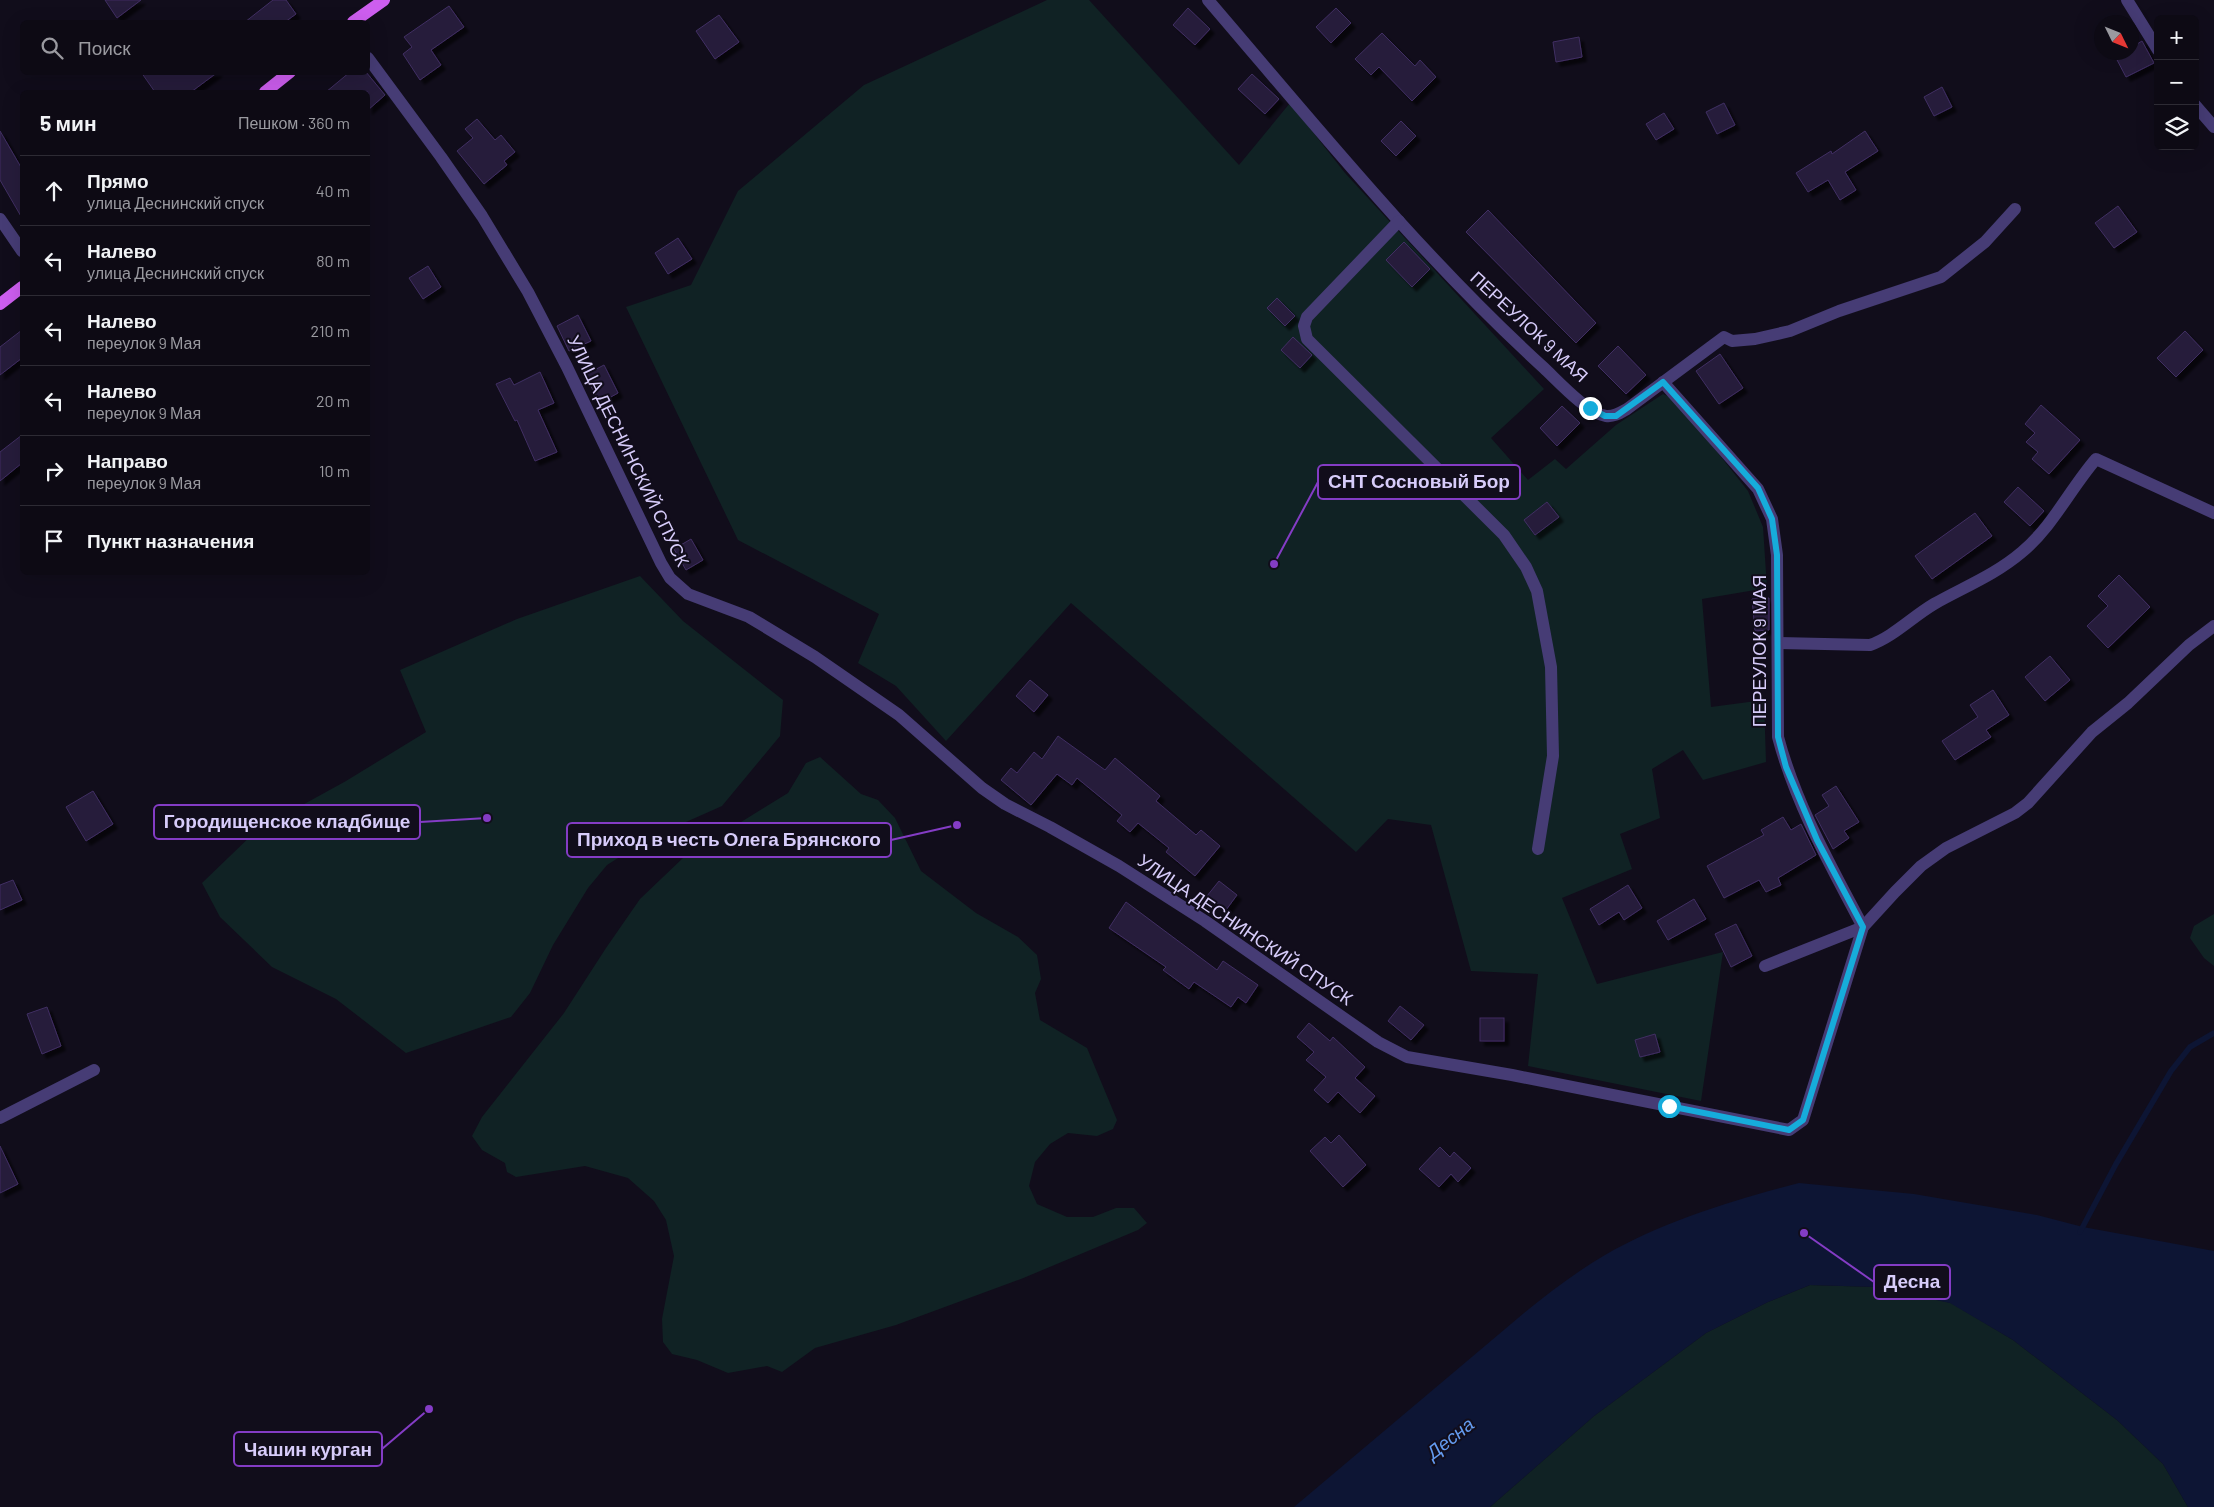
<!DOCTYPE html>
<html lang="ru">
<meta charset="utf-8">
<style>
body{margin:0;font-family:Barlow,sans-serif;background:#16131d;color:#f1f3f6}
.controls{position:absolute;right:15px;top:15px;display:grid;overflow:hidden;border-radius:8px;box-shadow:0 5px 20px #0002}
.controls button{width:45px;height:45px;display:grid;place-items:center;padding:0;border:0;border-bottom:1px solid #2d2b34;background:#0d0a14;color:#f1f3f6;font:25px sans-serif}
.compass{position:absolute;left:2094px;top:15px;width:45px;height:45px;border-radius:50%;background:#0d0a14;box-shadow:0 5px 20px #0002;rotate:133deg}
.stop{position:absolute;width:15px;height:15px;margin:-11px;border:4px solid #16acdb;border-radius:50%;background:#fff}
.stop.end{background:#16acdb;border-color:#fff;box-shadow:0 1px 5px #0008}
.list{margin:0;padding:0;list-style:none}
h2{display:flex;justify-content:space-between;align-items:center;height:65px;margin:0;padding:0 20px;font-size:21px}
h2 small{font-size:16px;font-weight:400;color:#9a9aa0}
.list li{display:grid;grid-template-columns:32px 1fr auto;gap:15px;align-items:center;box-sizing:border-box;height:70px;padding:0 20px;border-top:1px solid #2d2b34}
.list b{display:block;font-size:19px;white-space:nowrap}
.list p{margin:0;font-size:16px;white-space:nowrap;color:#9a9aa0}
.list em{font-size:16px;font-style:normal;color:#9a9aa0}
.icon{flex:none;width:28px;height:28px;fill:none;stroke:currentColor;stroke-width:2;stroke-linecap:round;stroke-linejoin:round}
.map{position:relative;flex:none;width:2214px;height:1507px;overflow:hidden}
.search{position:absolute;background:#0d0a14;box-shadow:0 5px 20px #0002;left:20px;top:20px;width:350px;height:55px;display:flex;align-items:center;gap:12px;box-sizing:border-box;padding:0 18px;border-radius:8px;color:#9a9aa0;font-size:19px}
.panel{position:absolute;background:#0d0a14;box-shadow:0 5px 20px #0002;left:20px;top:90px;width:350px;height:485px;border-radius:8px}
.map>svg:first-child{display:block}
</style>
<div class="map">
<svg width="2214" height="1507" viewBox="0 0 2214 1507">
<defs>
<filter id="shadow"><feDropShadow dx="4.5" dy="4.5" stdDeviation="1" flood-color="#0009"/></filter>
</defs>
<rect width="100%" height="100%" fill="#110d1b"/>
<g fill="#102224">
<polygon points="1047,0 1089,0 1239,165 1290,103 1345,173 1544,389 1491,438 1528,480 1555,459 1566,469 1616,425 1663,394 1676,400 1748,491 1763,527 1767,588 1702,599 1711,707 1764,700 1766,762 1703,780 1683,750 1652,769 1660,818 1620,834 1632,869 1562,898 1597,984 1723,952 1701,1101 1528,1066 1538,974 1471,971 1431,825 1388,819 1356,852 1071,603 946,741 896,686 858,663 879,614 738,540 626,307 691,285 738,191 864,85"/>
<polygon points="640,576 683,621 783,700 780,736 722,806 650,838 607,865 588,888 553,945 530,993 511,1017 406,1053 336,999 272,967 220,917 202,883 257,830 346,781 426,732 400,670 517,619"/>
<polygon points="820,757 861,794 878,800 895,818 921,871 976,913 1018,937 1037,955 1041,979 1035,993 1040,1020 1087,1048 1117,1120 1113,1129 1097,1136 1068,1133 1050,1144 1035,1162 1029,1186 1037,1204 1067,1217 1093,1217 1116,1208 1134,1208 1147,1223 1138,1230 1021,1279 896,1325 815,1348 782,1372 767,1366 728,1373 697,1360 672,1354 663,1342 662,1319 674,1256 666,1220 654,1201 628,1178 585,1166 516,1177 507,1172 505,1163 482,1150 472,1136 482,1117 564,1013 606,948 640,899 683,858 788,793 806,763"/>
<polygon points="2214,914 2214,966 2204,958 2190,938 2194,926"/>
<polygon points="1810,1285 1876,1287 1951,1303 2013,1340 2117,1420 2163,1464 2188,1507 1490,1507 1594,1416 1706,1333 1768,1302"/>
</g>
<path fill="#0d1534" d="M1799 1183 1914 1194 2037 1215 2083 1227 2214 1251V1507H2188L2163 1464 2117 1420 2013 1340 1950 1303 1876 1287 1810 1285 1768 1302 1706 1333 1594 1416 1490 1507H1294L1524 1313C1550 1292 1576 1272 1605 1255 1664 1221 1734 1200 1799 1183Z"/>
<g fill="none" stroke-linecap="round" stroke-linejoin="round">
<polyline stroke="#0d1534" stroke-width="5.5" points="2080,1232 2116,1164 2171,1071 2190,1047 2214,1033"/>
</g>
<g fill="#251b3a" stroke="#412f63" filter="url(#shadow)">
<polygon points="105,0 141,0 117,18"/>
<polygon points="273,0 286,0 296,14 285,22 245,22"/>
<polygon points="449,6 464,27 431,50 441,65 420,80 403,54 412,47 404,37"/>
<polygon points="1188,8 1210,29 1195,45 1173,25"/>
<polygon points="1336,8 1351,23 1331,43 1316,27"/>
<polygon points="719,15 739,42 715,59 696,31"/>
<polygon points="1382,33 1415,66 1420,60 1436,77 1412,101 1379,67 1371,75 1355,59"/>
<polygon points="1579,37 1582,57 1556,62 1553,42"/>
<polygon points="2142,41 2154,63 2126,77 2115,56 2122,52 2132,52 2132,47"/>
<polygon points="141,72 218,72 191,92 155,92"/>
<polygon points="350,72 366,72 385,95 368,110 368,92 326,92"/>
<polygon points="1252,74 1279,99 1265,114 1238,89"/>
<polygon points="1942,87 1952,107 1934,116 1924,97"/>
<polygon points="1724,103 1735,125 1717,134 1706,112"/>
<polygon points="1664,113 1674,129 1656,140 1646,124"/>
<polygon points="477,119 495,140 501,135 515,152 504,161 507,165 484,184 457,151 473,138 465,129"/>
<polygon points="1401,121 1416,136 1396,156 1381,141"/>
<polygon points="0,131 22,169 22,218 0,180"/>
<polygon points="1865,131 1878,151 1845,172 1856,190 1840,200 1828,180 1808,192 1796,173 1831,151 1832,154"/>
<polygon points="2118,206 2137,232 2114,248 2095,223"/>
<polygon points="1488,210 1596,323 1576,343 1466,232"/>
<polygon points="678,238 692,259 668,274 655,253"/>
<polygon points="1404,242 1430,269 1412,287 1386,260"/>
<polygon points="428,266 441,287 423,299 409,278"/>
<polygon points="1277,298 1295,316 1285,326 1267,308"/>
<polygon points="578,315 591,341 569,351 557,326"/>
<polygon points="22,330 22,358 0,375 0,347"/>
<polygon points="2185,331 2203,350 2176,377 2157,358"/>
<polygon points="1293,337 1312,355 1300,368 1281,350"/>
<polygon points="1618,346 1646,375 1626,394 1598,366"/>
<polygon points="1720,354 1743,388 1719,404 1696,371"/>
<polygon points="604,365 618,393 600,403 585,375"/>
<polygon points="540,372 554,403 538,410 557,452 535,461 517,420 515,421 496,384 510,378 514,385"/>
<polygon points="2041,405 2080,440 2049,474 2032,459 2038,452 2026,442 2035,433 2025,424"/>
<polygon points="1562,406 1580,423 1557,446 1540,428"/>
<polygon points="22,435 22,463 0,481 0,452"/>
<polygon points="2018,487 2044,511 2030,526 2004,502"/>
<polygon points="1547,502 1559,517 1535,535 1524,520"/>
<polygon points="1975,513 1992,536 1932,579 1915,556"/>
<polygon points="691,539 703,560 686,570 674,549"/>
<polygon points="2119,575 2150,607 2108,648 2087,626 2108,606 2098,596"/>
<polygon points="1769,598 1769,630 1755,631 1752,599"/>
<polygon points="2050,656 2070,680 2045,701 2025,677"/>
<polygon points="1030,680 1048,695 1034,712 1016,696"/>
<polygon points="1993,690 2009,715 1986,730 1991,737 1955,760 1942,741 1978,717 1970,705"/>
<polygon points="1058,736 1105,770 1115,758 1160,796 1156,801 1196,835 1201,830 1220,846 1195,876 1166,852 1169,848 1138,823 1130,832 1117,821 1122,815 1077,778 1072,785 1057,774 1031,805 1001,780 1011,768 1017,773 1034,752 1042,759"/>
<polygon points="1836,786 1859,822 1844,831 1849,838 1833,849 1815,815 1829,806 1822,795"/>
<polygon points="93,791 113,824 86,841 66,807"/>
<polygon points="1783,817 1791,830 1801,824 1816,855 1778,878 1781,885 1766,892 1759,880 1724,898 1707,866 1764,835 1761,830"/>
<polygon points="13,880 22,900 0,910 0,885"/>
<polygon points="1219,881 1237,895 1226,910 1207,896"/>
<polygon points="1628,885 1642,908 1624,920 1619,912 1599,925 1590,909"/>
<polygon points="1694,899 1706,919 1668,940 1657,921"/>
<polygon points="1126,902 1217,970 1223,961 1258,985 1246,1003 1238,997 1231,1007 1194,982 1189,989 1163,970 1166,967 1109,928"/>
<polygon points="1736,924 1752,956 1731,967 1715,934"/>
<polygon points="1400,1006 1424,1025 1411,1040 1388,1021"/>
<polygon points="47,1007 61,1046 42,1054 27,1014"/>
<rect x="1480" y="1018" width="24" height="23"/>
<polygon points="1309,1023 1330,1041 1333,1037 1365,1067 1355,1078 1375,1096 1360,1113 1338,1092 1328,1103 1314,1090 1326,1077 1306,1060 1314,1052 1297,1037"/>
<polygon points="1655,1034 1660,1052 1640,1057 1635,1040"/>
<polygon points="1339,1135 1366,1165 1343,1187 1310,1151 1325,1137 1331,1143"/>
<polygon points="0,1146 18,1184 0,1193"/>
<polygon points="1440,1147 1450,1157 1454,1152 1471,1168 1458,1182 1451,1174 1439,1187 1419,1169"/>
</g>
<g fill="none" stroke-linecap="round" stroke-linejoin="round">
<g stroke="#463c75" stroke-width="12">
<path d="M1208 0C1316 126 1421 256 1544 368 1558 381 1587 413 1606 416 1614 417 1620 413 1627 409L1724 337 1732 341 1755 339 1790 331 1839 311 1941 277 1985 242 2015 209"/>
<polyline points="2127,0 2158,50"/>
<polyline points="368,58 441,157 482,216 528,292 567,367 661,563 670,578 688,594 749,617 815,657 899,715 982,788 1005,804 1050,827 1119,866 1205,921 1378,1042 1407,1057 1512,1075 1789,1130 1803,1120 1863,927 1895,892 1921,866 1946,848 2015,813 2028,803 2092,732 2128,703 2189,645 2214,626"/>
<polyline points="2195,105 2214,127"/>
<polyline points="0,219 22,251"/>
<polyline points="1399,221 1307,317 1304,326 1307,339 1504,535 1526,567 1537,591 1551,667 1553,756 1538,849"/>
<path d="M1663 382 1758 489 1772 519 1777 555 1778 737C1796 805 1831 866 1863 927"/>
<path d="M1779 643 1870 645C1893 637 1912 617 1934 604 1964 587 1995 575 2022 552 2053 526 2070 489 2096 459L2214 513"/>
<polyline points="1765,966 1863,927"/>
<polyline points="0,1118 94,1070"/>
</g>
<g stroke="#cd5eef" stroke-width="12">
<polyline points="353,22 384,0"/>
<polyline points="265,92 290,72"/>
<polyline points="0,304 22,287"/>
</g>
</g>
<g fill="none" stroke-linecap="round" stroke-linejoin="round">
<polyline stroke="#16acdb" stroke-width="6" points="1590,408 1605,416 1616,416 1663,382 1758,488 1772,519 1777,555 1778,737 1786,767 1817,840 1863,927 1803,1120 1789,1130 1669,1106"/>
</g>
<g text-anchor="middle" stroke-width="4" stroke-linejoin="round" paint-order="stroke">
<g font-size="18" fill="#d7ccfa" stroke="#110d1b">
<text transform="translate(1529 327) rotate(43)" y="6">ПЕРЕУЛОК 9 МАЯ</text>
<text transform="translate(628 451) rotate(64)" y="6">УЛИЦА ДЕСНИНСКИЙ СПУСК</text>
<text transform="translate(1760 651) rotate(-90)" y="6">ПЕРЕУЛОК 9 МАЯ</text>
<text transform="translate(1245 930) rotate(34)" y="6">УЛИЦА ДЕСНИНСКИЙ СПУСК</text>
</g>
<g font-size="19" font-style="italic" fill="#649bef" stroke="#110d1b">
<text transform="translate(1450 1438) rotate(-38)" y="7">Десна</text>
</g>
</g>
<path fill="none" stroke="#843cc5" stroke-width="2" d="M1274 564L1318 482M487 818L420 822M957 825L891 840M1804 1233L1874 1282M429 1409L382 1449"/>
<g fill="#843cc5" stroke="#110d1b" stroke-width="2">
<circle cx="1274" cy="564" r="5"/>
<circle cx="487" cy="818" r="5"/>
<circle cx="957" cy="825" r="5"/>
<circle cx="1804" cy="1233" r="5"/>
<circle cx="429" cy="1409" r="5"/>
</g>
<g fill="#110d1b" stroke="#843cc5" stroke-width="2">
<rect x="1318" y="465" width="202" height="34" rx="5"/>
<rect x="154" y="805" width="266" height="34" rx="5"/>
<rect x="567" y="823" width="324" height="34" rx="5"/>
<rect x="1874" y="1265" width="76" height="34" rx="5"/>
<rect x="234" y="1432" width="148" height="34" rx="5"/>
</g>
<g font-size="19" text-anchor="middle" font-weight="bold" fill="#d7ccfa">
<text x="1419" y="488">СНТ Сосновый Бор</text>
<text x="287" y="828">Городищенское кладбище</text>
<text x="729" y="846">Приход в честь Олега Брянского</text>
<text x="1912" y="1288">Десна</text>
<text x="308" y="1456">Чашин курган</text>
</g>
</svg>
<div class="controls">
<button>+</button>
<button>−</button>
<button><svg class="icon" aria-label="layers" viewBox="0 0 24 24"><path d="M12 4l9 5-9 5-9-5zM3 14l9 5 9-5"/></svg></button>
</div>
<svg class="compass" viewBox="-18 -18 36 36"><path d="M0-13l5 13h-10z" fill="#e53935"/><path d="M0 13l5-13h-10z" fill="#9a9aa0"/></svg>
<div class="stop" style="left:1669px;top:1106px"></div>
<div class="stop end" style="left:1590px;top:408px"></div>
<div class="search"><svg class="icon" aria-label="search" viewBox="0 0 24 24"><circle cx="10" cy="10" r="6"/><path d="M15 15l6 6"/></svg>Поиск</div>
<section class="panel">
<h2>5 мин<small>Пешком · 360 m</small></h2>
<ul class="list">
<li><svg class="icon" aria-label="ahead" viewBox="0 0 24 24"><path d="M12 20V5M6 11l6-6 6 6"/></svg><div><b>Прямо</b><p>улица Деснинский спуск</p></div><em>40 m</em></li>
<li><svg class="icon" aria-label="left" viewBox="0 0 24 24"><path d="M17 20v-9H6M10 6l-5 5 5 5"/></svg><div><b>Налево</b><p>улица Деснинский спуск</p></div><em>80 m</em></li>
<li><svg class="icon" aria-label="left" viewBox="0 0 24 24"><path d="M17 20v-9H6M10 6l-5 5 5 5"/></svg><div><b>Налево</b><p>переулок 9 Мая</p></div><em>210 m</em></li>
<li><svg class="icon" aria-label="left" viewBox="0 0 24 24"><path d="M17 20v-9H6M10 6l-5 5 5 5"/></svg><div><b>Налево</b><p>переулок 9 Мая</p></div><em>20 m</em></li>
<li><svg class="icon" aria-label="right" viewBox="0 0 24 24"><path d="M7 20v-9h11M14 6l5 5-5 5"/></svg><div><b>Направо</b><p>переулок 9 Мая</p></div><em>10 m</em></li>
<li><svg class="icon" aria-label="arrive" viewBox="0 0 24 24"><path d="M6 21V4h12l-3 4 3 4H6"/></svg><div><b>Пункт назначения</b></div></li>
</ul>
</section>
</div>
